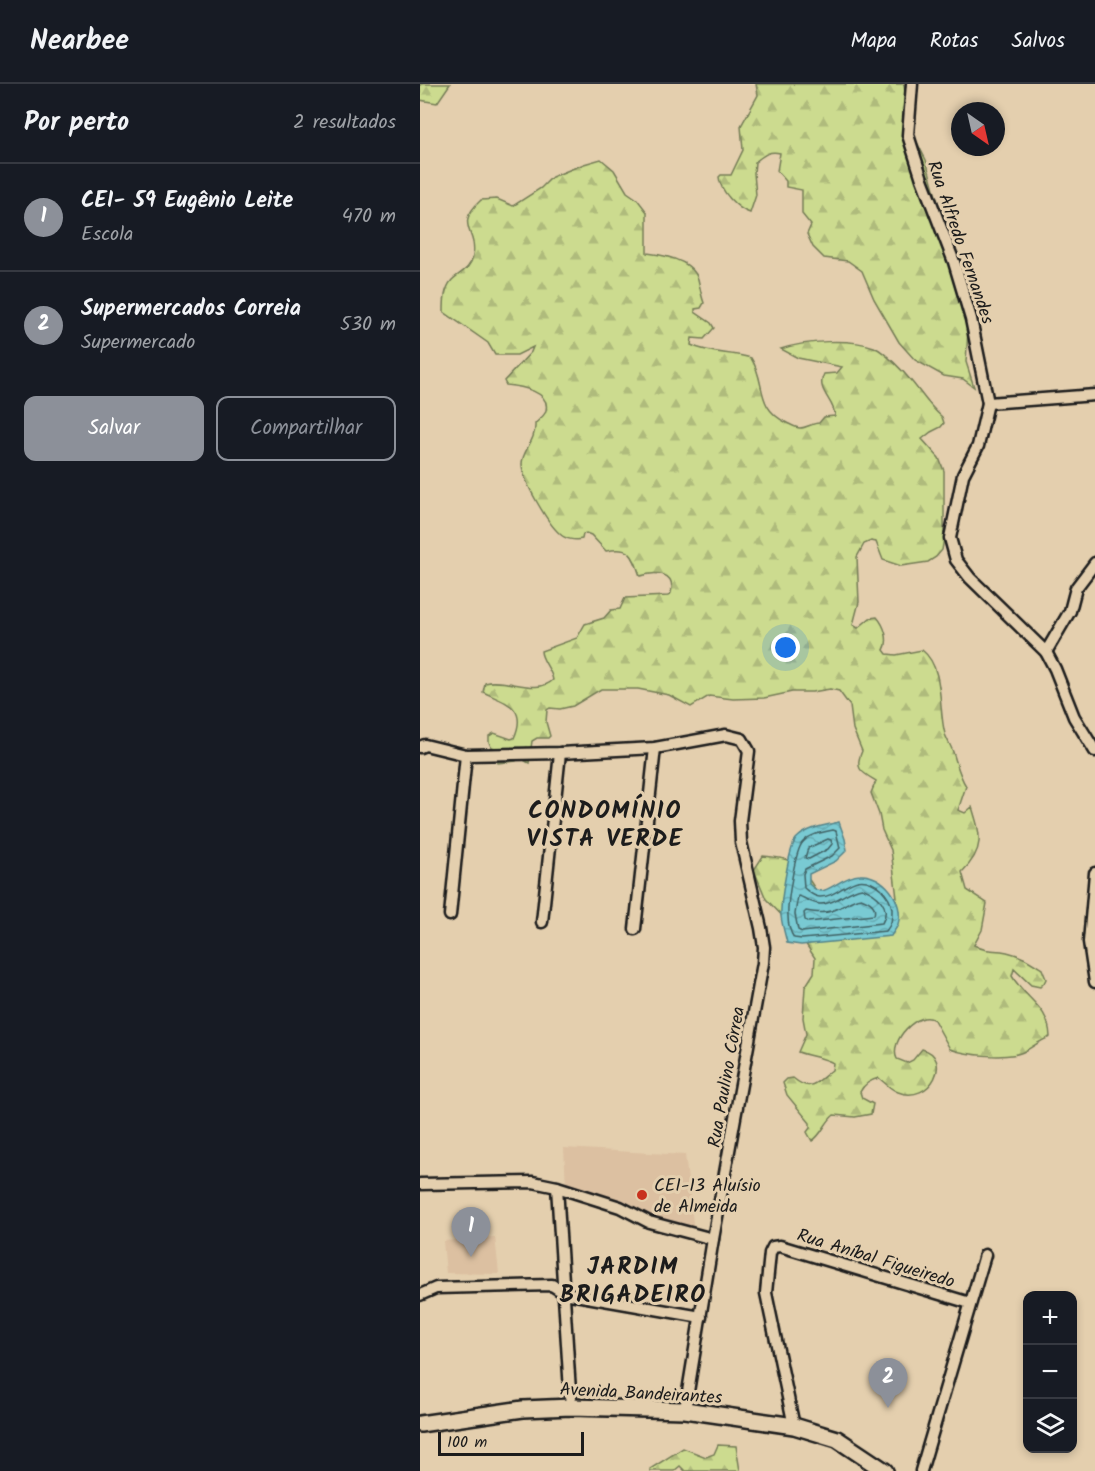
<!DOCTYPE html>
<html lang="pt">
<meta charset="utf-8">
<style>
body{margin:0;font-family:Kalam,sans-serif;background:#242831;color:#f1f3f6}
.controls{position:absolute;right:18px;bottom:18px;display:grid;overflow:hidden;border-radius:12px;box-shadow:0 3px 9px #0003}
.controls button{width:54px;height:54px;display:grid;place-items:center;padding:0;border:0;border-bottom:2px solid #363941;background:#171b24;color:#f1f3f6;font:30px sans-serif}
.compass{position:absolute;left:531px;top:18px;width:54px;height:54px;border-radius:50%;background:#171b24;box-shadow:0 3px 9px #0003;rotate:146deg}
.scale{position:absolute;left:18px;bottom:15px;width:146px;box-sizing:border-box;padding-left:6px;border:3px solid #1c1c1c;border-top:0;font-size:16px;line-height:21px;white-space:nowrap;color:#1c1c1c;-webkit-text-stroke:4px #e4cfae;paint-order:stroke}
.you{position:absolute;left:366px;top:564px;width:21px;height:21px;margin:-15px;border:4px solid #fff;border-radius:50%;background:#1a73e8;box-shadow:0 0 0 9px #1a73e833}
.badge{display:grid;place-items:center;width:39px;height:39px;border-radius:50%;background:#8c9099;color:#fff;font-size:20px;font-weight:700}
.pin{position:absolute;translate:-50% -50px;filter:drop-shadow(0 2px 3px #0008)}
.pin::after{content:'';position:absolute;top:32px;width:21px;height:18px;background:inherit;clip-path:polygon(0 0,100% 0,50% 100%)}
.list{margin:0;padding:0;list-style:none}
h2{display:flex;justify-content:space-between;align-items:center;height:78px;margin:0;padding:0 24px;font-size:26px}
h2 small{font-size:20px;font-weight:400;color:#9ea1a6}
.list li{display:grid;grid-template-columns:39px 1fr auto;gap:18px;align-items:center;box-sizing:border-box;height:108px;padding:0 24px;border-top:2px solid #363941}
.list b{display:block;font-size:22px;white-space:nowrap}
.list p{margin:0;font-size:20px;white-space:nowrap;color:#9ea1a6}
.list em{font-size:20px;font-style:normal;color:#9ea1a6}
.actions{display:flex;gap:12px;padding:18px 24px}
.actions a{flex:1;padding:14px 0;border:2px solid #8c9099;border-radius:12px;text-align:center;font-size:21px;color:#8c9099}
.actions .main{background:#8c9099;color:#fff}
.icon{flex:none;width:33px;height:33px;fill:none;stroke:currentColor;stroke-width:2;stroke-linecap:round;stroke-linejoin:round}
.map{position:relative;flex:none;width:675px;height:1387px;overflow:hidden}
header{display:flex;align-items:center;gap:36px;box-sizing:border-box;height:84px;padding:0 30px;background:#171b24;border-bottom:2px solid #363941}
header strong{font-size:28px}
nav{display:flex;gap:33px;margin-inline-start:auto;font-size:21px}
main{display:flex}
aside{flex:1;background:#171b24}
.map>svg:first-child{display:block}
</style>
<header>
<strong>Nearbee</strong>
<nav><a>Mapa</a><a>Rotas</a><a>Salvos</a></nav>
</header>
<main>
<aside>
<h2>Por perto<small>2 resultados</small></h2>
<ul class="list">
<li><span class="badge">1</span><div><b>CEI- 59 Eugênio Leite</b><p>Escola</p></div><em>470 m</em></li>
<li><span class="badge">2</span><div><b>Supermercados Correia</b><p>Supermercado</p></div><em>530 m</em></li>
</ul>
<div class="actions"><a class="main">Salvar</a><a>Compartilhar</a></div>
</aside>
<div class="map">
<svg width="675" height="1387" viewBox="0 0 675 1387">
<defs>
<pattern id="forest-firs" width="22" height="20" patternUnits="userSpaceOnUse" patternTransform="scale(1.5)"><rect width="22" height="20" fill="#ccdb8f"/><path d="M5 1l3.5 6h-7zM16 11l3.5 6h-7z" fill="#afbb7b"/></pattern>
<pattern id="water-waves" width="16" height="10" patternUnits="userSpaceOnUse" patternTransform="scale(1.5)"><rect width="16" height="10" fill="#79cad3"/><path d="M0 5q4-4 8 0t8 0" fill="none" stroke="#68adb5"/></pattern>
</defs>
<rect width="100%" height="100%" fill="#e4cfae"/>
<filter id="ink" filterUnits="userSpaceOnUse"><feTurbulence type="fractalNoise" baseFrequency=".0167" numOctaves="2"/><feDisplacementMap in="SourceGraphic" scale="12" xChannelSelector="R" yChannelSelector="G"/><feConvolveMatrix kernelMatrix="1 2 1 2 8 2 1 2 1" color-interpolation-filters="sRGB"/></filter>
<g filter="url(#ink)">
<g fill="#dcc0a1">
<polygon points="144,1064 265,1071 274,1147 231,1135 146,1103"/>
<polygon points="75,1153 79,1190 26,1189 23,1157"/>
</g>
<g fill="url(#forest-firs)" stroke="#747c56" stroke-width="1.5">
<polygon points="0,0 30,0 17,19 0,16"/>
<path d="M336 0H484L487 29 484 33 506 76 524 141 541 181 550 213 546 278 554 303 543 295 524 292 495 276 479 258 454 215 442 187 428 177 404 174 393 163 387 150 391 141 382 130V106L366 103V97L357 87 360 69C349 66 344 71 335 78L334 89 336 111 330 129C317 125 300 107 299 93L301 91H311L323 66 321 42 338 11Z"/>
<path d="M181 75 194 86 207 108 217 115 227 128V169C244 171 272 176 278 195 280 203 281 211 284 219L281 224 275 225V228L291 239 294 244 284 255 272 254 271 261C289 270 311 268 331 274 347 299 334 323 367 339 371 341 376 344 380 344 387 344 392 339 399 339L404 333 415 332C415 317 395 306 404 290L417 289 422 283 378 274 361 265C385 257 430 254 454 263 465 268 484 288 492 298 502 310 509 322 522 333L524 339 521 343 511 348 502 355 519 374 524 387V454L522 466 516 473 508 478 481 482 463 476 456 458 451 457 444 460 437 473 439 518 433 541 438 544 450 534 457 533C464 541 470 556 464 566L467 570 476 571 502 566C525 584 518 626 525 650 527 656 531 662 533 668 537 680 539 691 546 702L538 726 545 729 552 723C561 752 565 765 542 788L547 806 567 819 562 846 554 861C568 869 573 865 587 868 601 871 611 878 622 885L626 895 624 899 620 903 611 901 594 885 592 892C606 916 629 922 630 953 621 956 614 962 605 967 589 976 546 971 530 965L514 936C499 925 468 957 477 975L487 979 493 976 502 965C534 973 511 1021 478 1008 471 1006 465 999 459 994 450 996 444 1000 440 1008L442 1014 453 1020 451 1030 435 1033 414 1031C405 1038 402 1051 392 1057L387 1048 390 1044V1039L367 1011 363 999 367 995 373 994C391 1009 395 999 412 986L413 979C406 974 388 972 378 968L386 950 383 934 385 903 394 889 395 874 378 848 346 815 334 786 343 772C353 773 363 773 372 778 386 786 400 814 409 828L467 827 477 814 471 766 462 746 459 730 451 709 456 697C441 688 434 685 442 667L433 645 430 622 419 607 410 605 392 608H372L344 614 313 615 289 612 271 623 249 611 218 605H181L153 622 140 625 130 624 127 626 126 638 130 652 128 654H117L112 657 109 679 105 677 98 665 96 666 97 673 96 677 78 679 69 658V652L74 649 91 655 94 654C108 623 86 619 63 608L65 599C86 593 117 612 133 596 131 584 121 576 121 567L157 554 165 540 184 534 191 526 200 525 205 514 248 512 251 509C256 488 236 487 220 492 213 470 210 462 186 467L171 451 166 449 163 450 162 455C155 457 145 455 140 450 128 440 102 396 102 380 102 367 116 357 115 340 117 337 123 333 125 329 134 307 98 302 86 301L84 297 111 268 113 263 97 271H75L68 259 24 228C24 217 24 205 32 196 40 188 50 186 53 172 58 146 33 142 61 116L77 115 93 122 121 104 132 93 164 80Z"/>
<polygon points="298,1361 316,1362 320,1387 265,1387 260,1382 254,1387 231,1387 230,1385 263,1364 286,1373 294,1370"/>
</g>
<path fill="url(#water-waves)" stroke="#54848a" stroke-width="1.5" d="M419 738 425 755 427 766 416 777 389 790V800C392 803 396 807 401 807 412 806 423 792 440 791 463 789 485 818 478 840 477 844 473 848 471 852L381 861 367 859C365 850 362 841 361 832 360 819 369 764 376 755 386 744 406 741 419 738Z"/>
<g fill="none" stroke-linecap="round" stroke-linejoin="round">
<g stroke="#416265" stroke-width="1.5">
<path d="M413 746 416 747 420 764 412 772 385 785 383 790 384 804C389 808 393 813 400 813 422 813 434 782 461 805 467 811 471 817 472 825 472 835 472 840 466 847L382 855 374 854C370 848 368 839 368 832 367 819 375 766 383 758 390 750 403 748 413 746Z"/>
<polygon points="408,755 411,756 412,760 408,765 389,775 385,774 388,764"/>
<path d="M442 804C457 810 472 822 462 839L382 848 378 846 375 830 378 812C385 813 391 820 400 820 416 820 427 806 442 804Z"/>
<path d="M441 814C449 817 457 821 454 831L388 838 385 836 384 829 386 827C398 829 407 830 419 824 427 820 432 815 441 814Z"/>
</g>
<defs>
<g id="minor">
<polyline points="492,0 488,51 502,95 534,178 551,235 568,319 558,362 543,391 530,454 536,476 550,494 626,568 635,585 654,633 675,667"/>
<polyline points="568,319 675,311"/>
<polyline points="626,568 650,527 656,504 675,479"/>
<polyline points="0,663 5,661 46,671 140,669 235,664 306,651 322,655 329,667 320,737 321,758 341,844 344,863 343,879 293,1155 265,1326"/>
<polyline points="675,789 669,858 675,898"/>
<polyline points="30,831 46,671"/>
<polyline points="122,838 140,669"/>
<polyline points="215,845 235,664"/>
<polyline points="0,1100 113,1098 137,1103 200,1123 229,1138 293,1155"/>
<polyline points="137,1103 151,1323"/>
<polyline points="0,1211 16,1204 132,1201 144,1209 281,1233"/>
<polyline points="374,1342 346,1209 350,1169 353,1163 360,1162 550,1219"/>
<polyline points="501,1387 565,1171"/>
</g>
<polyline id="secondary" points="0,1340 103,1325 151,1323 265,1326 374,1342 417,1355 465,1387"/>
</defs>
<use href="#minor" stroke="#1c1c1c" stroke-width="15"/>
<use href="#secondary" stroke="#1c1c1c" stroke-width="20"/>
<use href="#minor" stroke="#e4cfae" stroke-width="10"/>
<use href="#secondary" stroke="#e4cfae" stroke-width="15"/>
</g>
</g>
<circle fill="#c8321e" stroke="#e4cfae" stroke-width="2" cx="222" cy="1111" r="6"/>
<g text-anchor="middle" stroke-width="6" stroke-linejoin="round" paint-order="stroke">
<g font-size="18" fill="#1c1c1c" stroke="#e4cfae">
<text transform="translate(541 158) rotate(71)" y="6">Rua Alfredo Fernandes</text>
<text transform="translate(306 993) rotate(-80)" y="6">Rua Paulino Côrrea</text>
<text transform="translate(456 1174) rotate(17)" y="6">Rua Aníbal Figueiredo</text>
<text transform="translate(221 1309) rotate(3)" y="6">Avenida Bandeirantes</text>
</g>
<g font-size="18" fill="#1c1c1c" stroke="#e4cfae" text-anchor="start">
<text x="234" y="1107">CEI-13 Aluísio<tspan x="234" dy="21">de Almeida</tspan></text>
</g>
<g font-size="24" font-weight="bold" letter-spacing="1.5" fill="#1c1c1c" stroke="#e4cfae">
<text x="185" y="734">CONDOMÍNIO<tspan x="185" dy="28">VISTA VERDE</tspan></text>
<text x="213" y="1190">JARDIM<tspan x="213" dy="28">BRIGADEIRO</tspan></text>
</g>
</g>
</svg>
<div class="controls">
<button>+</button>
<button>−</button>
<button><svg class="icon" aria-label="layers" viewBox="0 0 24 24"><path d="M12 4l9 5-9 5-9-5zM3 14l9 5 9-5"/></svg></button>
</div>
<svg class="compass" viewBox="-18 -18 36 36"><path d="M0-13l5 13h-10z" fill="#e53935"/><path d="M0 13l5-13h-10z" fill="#9ea1a6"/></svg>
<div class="scale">100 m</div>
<div class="you"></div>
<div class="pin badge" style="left:51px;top:1173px">1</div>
<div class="pin badge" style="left:468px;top:1324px">2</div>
</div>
</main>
